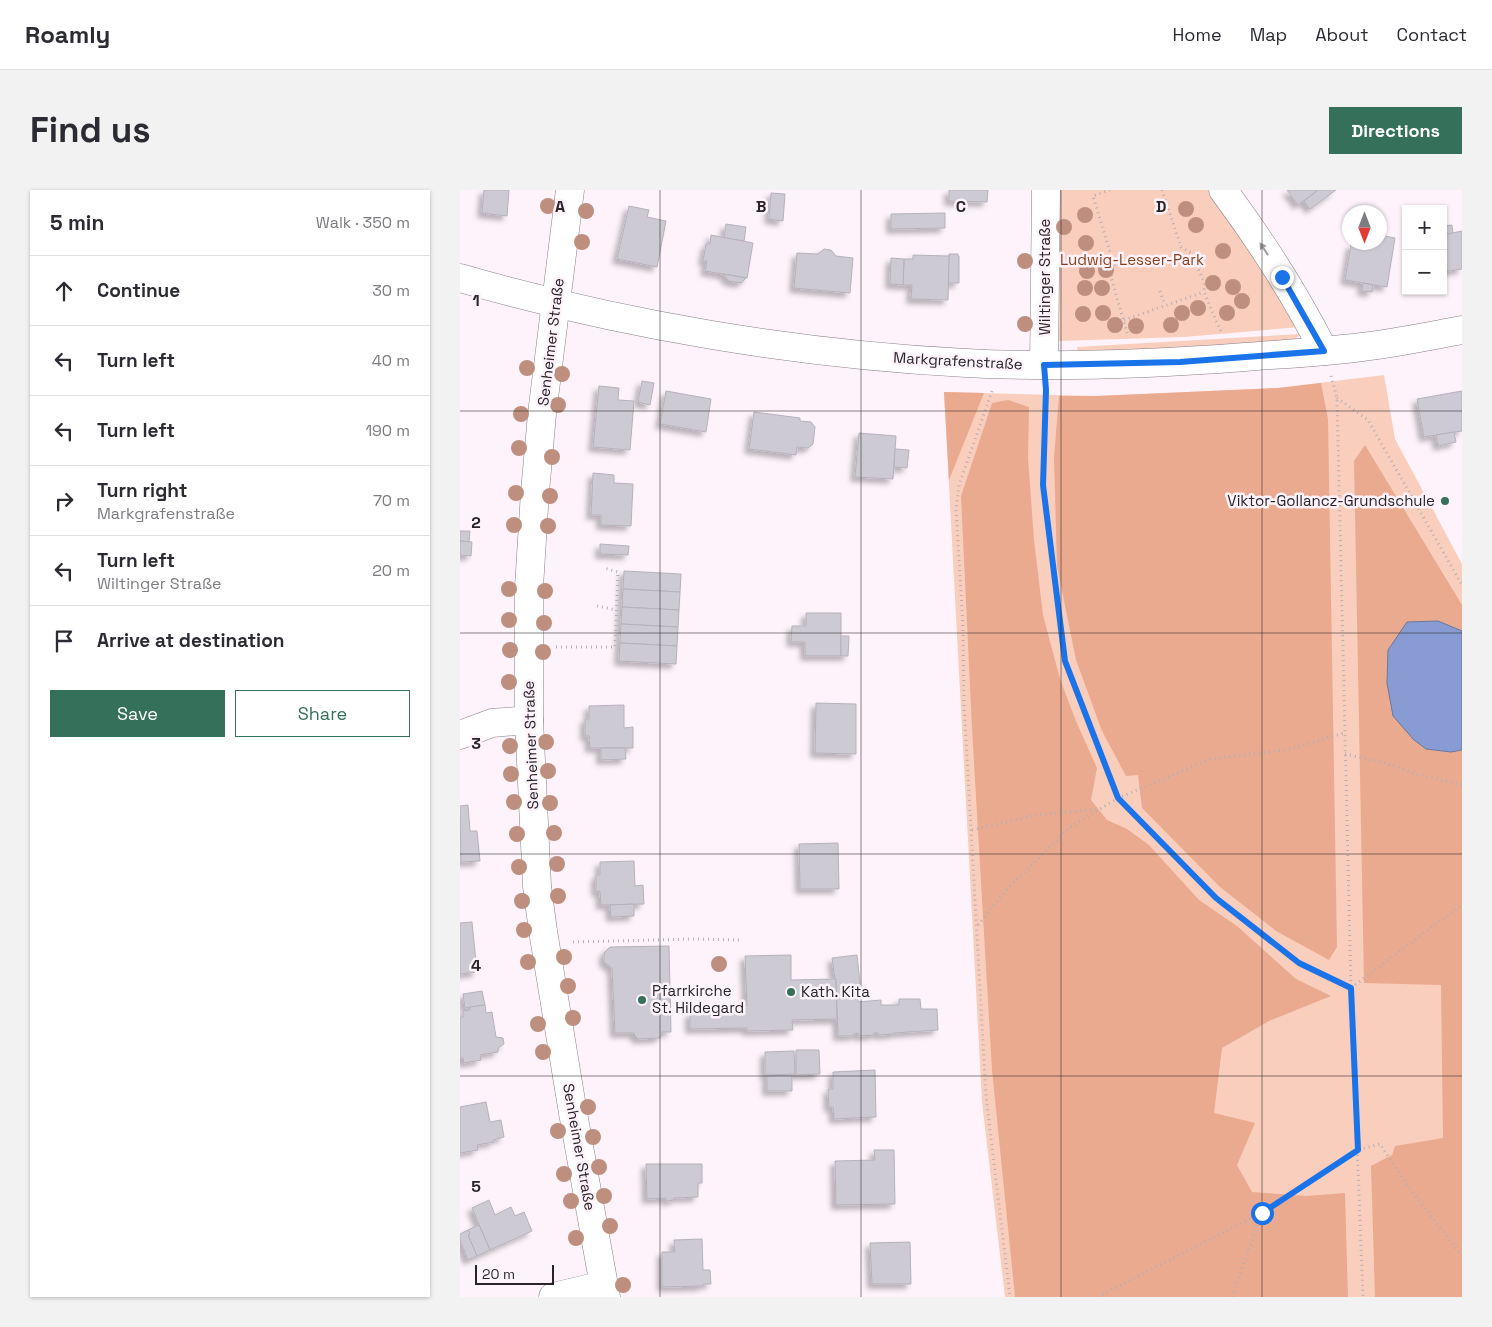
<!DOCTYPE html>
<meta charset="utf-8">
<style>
body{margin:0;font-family:"Space Grotesk",sans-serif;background:#f2f2f3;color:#2b2b33}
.controls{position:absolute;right:15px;top:15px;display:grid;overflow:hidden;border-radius:0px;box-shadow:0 1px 4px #0004}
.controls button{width:45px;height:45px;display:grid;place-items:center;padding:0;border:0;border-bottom:1px solid #e1e1e2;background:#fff;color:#2b2b33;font:25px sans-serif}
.compass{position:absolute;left:882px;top:15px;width:45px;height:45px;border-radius:50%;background:#fff;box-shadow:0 1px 4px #0004;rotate:180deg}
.scale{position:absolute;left:15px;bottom:12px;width:79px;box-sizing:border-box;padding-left:5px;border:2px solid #282427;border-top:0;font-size:14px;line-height:18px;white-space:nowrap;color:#282427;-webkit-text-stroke:4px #fef3fb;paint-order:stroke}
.stop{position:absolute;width:15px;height:15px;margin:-11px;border:4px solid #1a73e8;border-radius:50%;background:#fff}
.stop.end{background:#1a73e8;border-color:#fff;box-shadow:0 1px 5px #0008}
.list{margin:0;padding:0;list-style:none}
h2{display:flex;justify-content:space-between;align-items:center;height:65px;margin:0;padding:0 20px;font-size:21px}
h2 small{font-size:16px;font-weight:400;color:#7c7c81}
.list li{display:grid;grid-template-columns:32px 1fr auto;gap:15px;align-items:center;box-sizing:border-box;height:70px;padding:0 20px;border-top:1px solid #e1e1e2}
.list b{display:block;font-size:19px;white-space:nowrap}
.list p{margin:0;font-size:16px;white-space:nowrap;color:#7c7c81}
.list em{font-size:16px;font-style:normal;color:#7c7c81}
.actions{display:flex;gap:10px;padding:15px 20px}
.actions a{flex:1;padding:11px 0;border:1px solid #35705a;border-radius:0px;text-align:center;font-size:18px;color:#35705a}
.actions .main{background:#35705a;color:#fff}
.icon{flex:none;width:28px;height:28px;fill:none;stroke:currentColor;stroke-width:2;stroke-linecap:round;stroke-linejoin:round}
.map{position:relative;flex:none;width:1002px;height:1107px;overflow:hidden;border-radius:0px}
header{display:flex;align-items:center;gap:30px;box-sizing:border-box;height:70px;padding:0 25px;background:#fff;border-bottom:1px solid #e1e1e2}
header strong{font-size:24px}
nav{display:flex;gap:28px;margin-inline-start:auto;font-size:18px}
.intro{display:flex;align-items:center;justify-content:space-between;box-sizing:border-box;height:120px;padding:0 30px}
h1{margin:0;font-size:35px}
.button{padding:12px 22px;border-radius:0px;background:#35705a;color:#fff;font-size:18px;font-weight:700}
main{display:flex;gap:30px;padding:0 30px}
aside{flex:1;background:#fff;border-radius:0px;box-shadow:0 1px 4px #0004}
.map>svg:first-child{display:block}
</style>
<header>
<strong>Roamly</strong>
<nav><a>Home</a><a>Map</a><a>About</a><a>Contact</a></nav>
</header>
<div class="intro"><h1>Find us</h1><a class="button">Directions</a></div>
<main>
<aside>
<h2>5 min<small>Walk · 350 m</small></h2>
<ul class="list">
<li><svg class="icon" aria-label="ahead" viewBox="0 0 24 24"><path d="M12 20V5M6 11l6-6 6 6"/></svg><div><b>Continue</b></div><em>30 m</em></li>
<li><svg class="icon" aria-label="left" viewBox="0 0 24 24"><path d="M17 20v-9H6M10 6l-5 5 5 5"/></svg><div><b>Turn left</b></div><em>40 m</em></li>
<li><svg class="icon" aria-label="left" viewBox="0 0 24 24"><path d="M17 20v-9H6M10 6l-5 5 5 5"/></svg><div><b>Turn left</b></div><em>190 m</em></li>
<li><svg class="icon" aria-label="right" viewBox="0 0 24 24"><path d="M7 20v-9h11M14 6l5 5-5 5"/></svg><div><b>Turn right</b><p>Markgrafenstraße</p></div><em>70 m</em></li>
<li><svg class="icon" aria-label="left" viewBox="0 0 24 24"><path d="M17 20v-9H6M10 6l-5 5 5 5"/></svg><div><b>Turn left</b><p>Wiltinger Straße</p></div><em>20 m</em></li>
<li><svg class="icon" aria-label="arrive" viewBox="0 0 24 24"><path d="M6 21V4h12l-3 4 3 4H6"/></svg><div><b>Arrive at destination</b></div></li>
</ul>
<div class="actions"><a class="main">Save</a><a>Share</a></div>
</aside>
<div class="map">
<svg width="1002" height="1107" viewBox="0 0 1002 1107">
<defs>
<filter id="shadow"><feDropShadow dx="-4.5" dy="4.5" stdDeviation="2.5" flood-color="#0004"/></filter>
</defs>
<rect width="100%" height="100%" fill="#fef3fb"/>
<g fill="#f9cebc">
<polygon points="600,0 748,0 769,26 840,137 724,147 599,151"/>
<polygon points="840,144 834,151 824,153 618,163 617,157"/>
<polygon points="924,185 935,249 1002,374 1002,441 966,559 1002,1107 545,1107 522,912 484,202 637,206 818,198"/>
</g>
<g fill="#eaaa8f">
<polygon points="861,193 868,229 877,757 869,770 816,741 760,697 682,618 678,585 666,586 642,541 616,470 597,376 594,268 599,206 637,206 818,198"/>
<polygon points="484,202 524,203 489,290"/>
<polygon points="548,210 569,217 568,268 574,350 583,425 600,489 615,529 637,578 631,610 647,630 667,639 689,655 739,710 777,736 836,789 871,806 809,831 762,858 754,923 795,933 777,975 792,1002 846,1006 885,1003 888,1107 555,1107 532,880 512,538 501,306 532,213"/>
<polygon points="905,255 1002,415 1002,1107 915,1107 911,976 932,965 935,956 983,948 981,795 904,793 894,271"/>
</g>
<polygon fill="#889cd3" stroke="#6b789f" points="978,431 1002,441 1002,560 991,562 966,559 954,550 933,526 927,493 928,460 947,432"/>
<g fill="#cecad4" stroke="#b5b1bb" filter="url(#shadow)">
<polygon points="24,0 49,0 47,26 22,23"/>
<polygon points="489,0 528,0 527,12 489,11"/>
<polygon points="827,0 858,0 838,15"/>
<polygon points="858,0 876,0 850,19 844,11"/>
<polygon points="311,3 325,4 323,31 309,29"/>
<polygon points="169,16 189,20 187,27 206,31 197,77 157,69"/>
<polygon points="485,23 485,38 431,39 431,24"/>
<polygon points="266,34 286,37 284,51 264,48"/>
<polygon points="992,35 993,43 983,45 983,36"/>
<polygon points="1002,41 1002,79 983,82 983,45"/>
<polygon points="251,45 293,53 287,88 245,81 247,71 243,71 246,54 250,54"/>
<polygon points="919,45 935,48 927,97 885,90 891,54 913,57 914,52 919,52"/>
<polygon points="364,59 371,60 376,66 393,68 390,103 334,98 337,63 358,64"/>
<polygon points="489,64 498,64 498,66 499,66 499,93 488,93"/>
<polygon points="453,65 489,66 488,110 451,109 452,95 443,95 444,69 453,69"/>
<polygon points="431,68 444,69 443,95 430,94"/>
<polygon points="263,84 286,88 281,93 269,91"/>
<polygon points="903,93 913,95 912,102 902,101"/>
<polygon points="182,191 194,193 190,215 178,212"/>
<polygon points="139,196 159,198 158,210 174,211 170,260 133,257"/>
<polygon points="206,201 251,209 246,242 200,234"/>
<polygon points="1002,201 1002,241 964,247 957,209"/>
<polygon points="294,222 340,228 340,231 351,232 355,237 353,254 348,258 337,257 336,265 289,259"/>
<polygon points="994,242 996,252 978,256 976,245"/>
<polygon points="399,243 436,246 433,289 395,287"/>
<polygon points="435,259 449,260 447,278 434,277"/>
<polygon points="133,283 154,285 154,293 173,294 171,336 141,335 141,325 131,325"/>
<polygon points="0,341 10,341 9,352 0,351"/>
<polygon points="0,351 12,352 11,366 0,365"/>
<polygon points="140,354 169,356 168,365 140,364"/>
<polygon points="164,381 221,384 220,402 163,399"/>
<polygon points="163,399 220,402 219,420 162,417"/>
<polygon points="162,417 219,420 218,437 161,434"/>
<polygon points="346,423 381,423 381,466 345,466 345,452 331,452 332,436 346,436"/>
<polygon points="161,434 218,437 217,456 160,453"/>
<polygon points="381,446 389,446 388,466 381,466"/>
<polygon points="160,453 217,456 216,474 159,471"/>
<polygon points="356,513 396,514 396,564 355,563"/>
<polygon points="164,515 164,538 173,537 173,558 130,558 129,546 125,546 125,529 129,529 129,516"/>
<polygon points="141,558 165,558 166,569 141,570"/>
<polygon points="8,615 10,641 17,641 20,671 1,672 0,616"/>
<polygon points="378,653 379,699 340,699 339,654"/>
<polygon points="174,671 175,696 183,695 184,714 141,715 140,701 136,702 136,685 140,685 140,672"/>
<polygon points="174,714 174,726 151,727 150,715"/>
<polygon points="12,732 17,782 0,784 0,733"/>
<polygon points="209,756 211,842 202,842 202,845 199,848 178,849 175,846 174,843 155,843 152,778 144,772 144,763 150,757"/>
<polygon points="331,765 331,790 376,789 377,829 332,830 333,840 287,841 287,838 230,839 230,823 244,822 244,817 287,816 285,766"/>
<polygon points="397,765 401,803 398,803 398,812 421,810 421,815 439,815 439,809 460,809 461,819 477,819 478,840 434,843 434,844 418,845 418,843 414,843 414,845 398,846 398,843 394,844 394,846 378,846 376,789 375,789 372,768"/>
<polygon points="22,801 25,815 5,818 3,804"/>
<polygon points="25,815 26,823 32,822 36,847 43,848 44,854 38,858 38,862 20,865 21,870 4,873 3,868 0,868 0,827 3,827 3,821 10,820 10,817"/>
<polygon points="336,860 359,860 360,884 336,885"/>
<polygon points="334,861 335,884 305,885 305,862"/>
<polygon points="415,880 416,927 374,929 373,917 369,917 368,899 373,899 373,882"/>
<polygon points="332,885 332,901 307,901 307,886"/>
<polygon points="26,912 30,932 41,930 44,947 33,950 34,952 17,955 18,960 0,963 0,917"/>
<polygon points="414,960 434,960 435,1014 376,1015 375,971 415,970"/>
<polygon points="186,974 242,974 242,993 238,993 238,1007 214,1008 214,1010 206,1011 206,1008 187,1009"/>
<polygon points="29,1010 35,1025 51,1017 55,1026 64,1022 72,1041 30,1060 12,1018"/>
<polygon points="19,1035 30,1060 17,1066 8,1045 10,1044 8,1040"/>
<polygon points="8,1040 10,1044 8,1045 17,1066 8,1070 0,1050 0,1044"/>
<polygon points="242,1049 243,1080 250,1080 251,1094 243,1094 243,1096 202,1097 202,1062 215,1062 214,1050"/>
<polygon points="450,1052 451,1094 412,1094 410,1053"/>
</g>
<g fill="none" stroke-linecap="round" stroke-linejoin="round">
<defs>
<g id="minor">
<polyline points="110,0 82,224 75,302 69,397 69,530 77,696 83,741 113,923 146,1107"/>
<path d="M763 0C801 51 835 104 864 161"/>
<path d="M0 88C162 135 337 164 506 173 598 178 693 174 785 167 824 164 863 162 902 157 935 153 969 146 1002 140"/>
<polyline points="584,175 586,0"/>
<polyline points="0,545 32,533 69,530"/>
<polyline points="93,1107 144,1095"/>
</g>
</defs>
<use href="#minor" stroke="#887e85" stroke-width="29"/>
<g stroke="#b6aeb4" stroke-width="3" stroke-dasharray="1 4" stroke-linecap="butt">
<polyline points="650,0 633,6 654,75 651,87 668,146"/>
<polyline points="702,0 721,57 731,63 744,92 744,102 761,142"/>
<polyline points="700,101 705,115"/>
<polyline points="664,130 744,102"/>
<polyline points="871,186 877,208 891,798 903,1107"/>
<polyline points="532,201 499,295 496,319 503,437 504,514 526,906 550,1107"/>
<polyline points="586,203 583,295 605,471 658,608 755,709 839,773 891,798 1002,715"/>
<polyline points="877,208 908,230 1002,395"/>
<polyline points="137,416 156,420"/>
<polyline points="96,457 155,457 158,382 144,378"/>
<polyline points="885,564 926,573 959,585 1002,595"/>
<polyline points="512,640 576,625 639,619"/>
<polyline points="518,735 547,699 609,638 658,608 751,569 831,559 884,543"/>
<polyline points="113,752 233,749 282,750"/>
<polyline points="638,1107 801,1023"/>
<polyline points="772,1107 802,1023 898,960 920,954 945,992 1002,1066"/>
</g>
<use href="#minor" stroke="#fff" stroke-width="28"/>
</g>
<g fill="#be8f7e">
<circle cx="88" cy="16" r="8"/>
<circle cx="726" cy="19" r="8"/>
<circle cx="126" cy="21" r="8"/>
<circle cx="625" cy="25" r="8"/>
<circle cx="736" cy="35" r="8"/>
<circle cx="604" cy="37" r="8"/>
<circle cx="122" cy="52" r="8"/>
<circle cx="626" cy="53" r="8"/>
<circle cx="763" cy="61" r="8"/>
<circle cx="565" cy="71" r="8"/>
<circle cx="646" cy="80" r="8"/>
<circle cx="627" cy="81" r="8"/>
<circle cx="753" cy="93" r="8"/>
<circle cx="773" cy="97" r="8"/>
<circle cx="625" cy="98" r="8"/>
<circle cx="642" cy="98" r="8"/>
<circle cx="782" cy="111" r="8"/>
<circle cx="738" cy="118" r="8"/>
<circle cx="643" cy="123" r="8"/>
<circle cx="722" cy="123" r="8"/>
<circle cx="767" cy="123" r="8"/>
<circle cx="623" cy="124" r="8"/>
<circle cx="565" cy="134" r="8"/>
<circle cx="655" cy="135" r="8"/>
<circle cx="711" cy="135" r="8"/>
<circle cx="676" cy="136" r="8"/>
<circle cx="67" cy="178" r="8"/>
<circle cx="102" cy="184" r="8"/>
<circle cx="98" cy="215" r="8"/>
<circle cx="61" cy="224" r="8"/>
<circle cx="59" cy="258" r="8"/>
<circle cx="92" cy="267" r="8"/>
<circle cx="56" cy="303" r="8"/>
<circle cx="90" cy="306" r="8"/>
<circle cx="54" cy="335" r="8"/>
<circle cx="88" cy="336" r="8"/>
<circle cx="49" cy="399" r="8"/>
<circle cx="85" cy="401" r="8"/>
<circle cx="49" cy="430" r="8"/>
<circle cx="84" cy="433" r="8"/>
<circle cx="50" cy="460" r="8"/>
<circle cx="83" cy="462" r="8"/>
<circle cx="49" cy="492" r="8"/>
<circle cx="86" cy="552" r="8"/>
<circle cx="50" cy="556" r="8"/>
<circle cx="88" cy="581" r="8"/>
<circle cx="51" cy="584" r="8"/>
<circle cx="54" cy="612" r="8"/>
<circle cx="90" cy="613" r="8"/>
<circle cx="94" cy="643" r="8"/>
<circle cx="57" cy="644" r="8"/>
<circle cx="97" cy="674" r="8"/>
<circle cx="59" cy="677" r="8"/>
<circle cx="98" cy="706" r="8"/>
<circle cx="62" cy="711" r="8"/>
<circle cx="64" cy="740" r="8"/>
<circle cx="104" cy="767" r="8"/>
<circle cx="68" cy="772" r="8"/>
<circle cx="259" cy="774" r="8"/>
<circle cx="108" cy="796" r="8"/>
<circle cx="113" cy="828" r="8"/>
<circle cx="78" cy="834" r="8"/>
<circle cx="83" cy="862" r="8"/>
<circle cx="128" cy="917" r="8"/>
<circle cx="98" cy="941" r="8"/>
<circle cx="133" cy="947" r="8"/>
<circle cx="139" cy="977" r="8"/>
<circle cx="104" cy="984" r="8"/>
<circle cx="144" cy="1006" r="8"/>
<circle cx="111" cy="1011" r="8"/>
<circle cx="150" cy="1036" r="8"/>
<circle cx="116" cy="1048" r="8"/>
<circle cx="163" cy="1095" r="8"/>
</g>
<defs><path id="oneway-solid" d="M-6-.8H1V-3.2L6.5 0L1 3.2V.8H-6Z" transform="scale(1.25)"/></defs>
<use fill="#9e9c9e" href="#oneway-solid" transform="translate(804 59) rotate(-123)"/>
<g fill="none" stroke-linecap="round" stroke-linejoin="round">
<polyline stroke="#1a73e8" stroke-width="6" points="802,1023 898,960 891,798 839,773 756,708 658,608 605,471 583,295 586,200 584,175 720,172 864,161 822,87"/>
</g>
<path fill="none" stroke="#282427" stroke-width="1" stroke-opacity="0.55" d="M200 0V1107M401 0V1107M601 0V1107M802 0V1107M0 221H1002M0 443H1002M0 664H1002M0 886H1002"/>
<g fill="#35705a" stroke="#fef3fb" stroke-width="2">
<circle cx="985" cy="311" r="5"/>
<circle cx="331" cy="802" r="5"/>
<circle cx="182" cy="810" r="5"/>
</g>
<g text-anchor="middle" stroke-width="5" stroke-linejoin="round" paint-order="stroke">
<g font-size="15" fill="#893e18" stroke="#fef3fb">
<text x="672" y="75">Ludwig-Lesser-Park</text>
</g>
<g font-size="15" fill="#282427" stroke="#fef3fb">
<text transform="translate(585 87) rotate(-90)" y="5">Wiltinger Straße</text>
<text transform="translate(91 152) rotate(-83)" y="5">Senheimer Straße</text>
<text transform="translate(498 171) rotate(3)" y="5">Markgrafenstraße</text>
<text transform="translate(71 555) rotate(-92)" y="5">Senheimer Straße</text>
<text transform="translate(119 957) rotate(80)" y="5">Senheimer Straße</text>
</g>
<g font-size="15" fill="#282427" stroke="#fef3fb" text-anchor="start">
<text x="975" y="316" text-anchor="end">Viktor-Gollancz-Grundschule</text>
<text x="192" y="806">Pfarrkirche<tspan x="192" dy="17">St. Hildegard</tspan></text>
<text x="341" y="807">Kath. Kita</text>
</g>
</g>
<g font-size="16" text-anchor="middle" font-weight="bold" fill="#282427" stroke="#fef3fb" stroke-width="5" stroke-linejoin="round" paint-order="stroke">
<text x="100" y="22">A</text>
<text x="301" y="22">B</text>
<text x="501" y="22">C</text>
<text x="701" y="22">D</text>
<text x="16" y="116">1</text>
<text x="16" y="338">2</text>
<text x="16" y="559">3</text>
<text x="16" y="781">4</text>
<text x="16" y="1002">5</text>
</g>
</svg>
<div class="controls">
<button>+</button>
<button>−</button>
</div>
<svg class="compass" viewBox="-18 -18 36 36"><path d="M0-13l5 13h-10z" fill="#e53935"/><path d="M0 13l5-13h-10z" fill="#7c7c81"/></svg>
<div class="scale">20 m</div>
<div class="stop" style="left:802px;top:1023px"></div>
<div class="stop end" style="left:822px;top:87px"></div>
</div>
</main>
